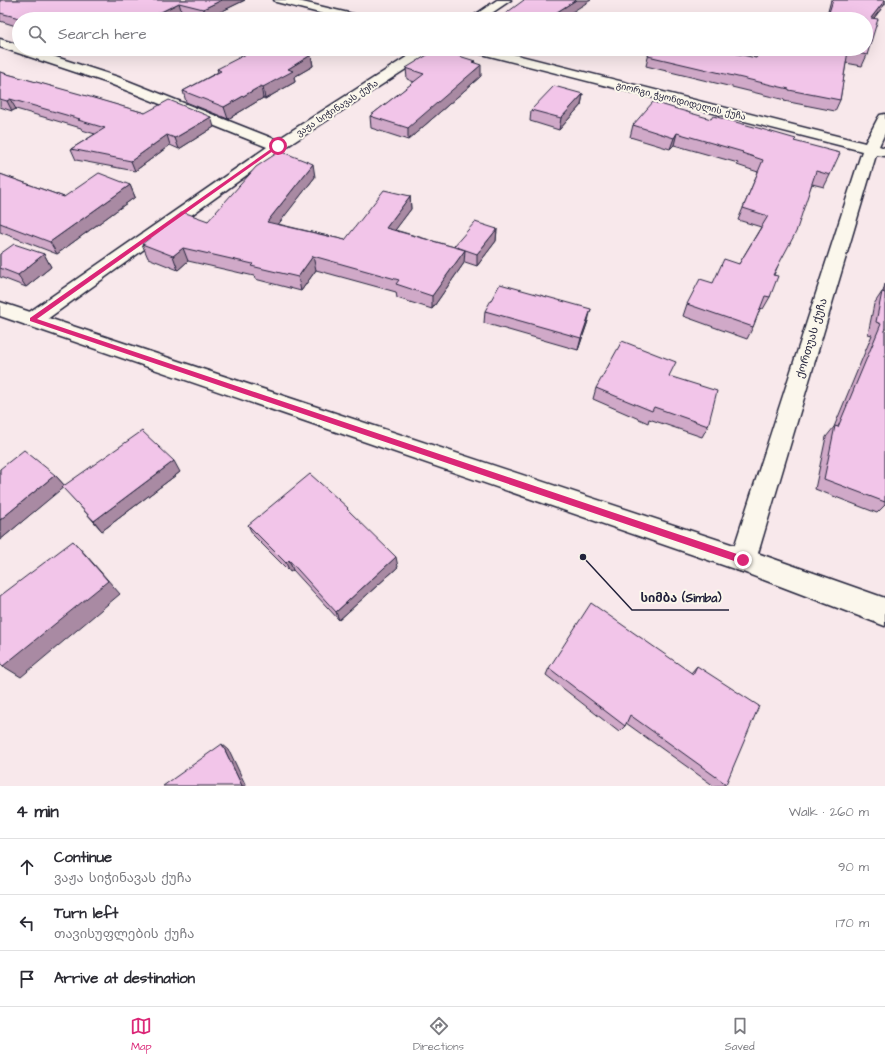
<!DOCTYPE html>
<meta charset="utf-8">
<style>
body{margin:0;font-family:"Architects Daughter","Noto Sans Georgian",sans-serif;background:#f2f2f3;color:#2b2b33}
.stop{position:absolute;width:12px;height:12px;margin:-9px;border:3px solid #db2777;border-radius:50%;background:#fff}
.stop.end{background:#db2777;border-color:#fff;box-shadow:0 1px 4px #0008}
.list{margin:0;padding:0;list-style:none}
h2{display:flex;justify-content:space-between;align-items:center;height:52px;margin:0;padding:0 16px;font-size:17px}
h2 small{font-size:13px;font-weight:400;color:#7c7c81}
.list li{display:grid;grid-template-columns:26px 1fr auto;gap:12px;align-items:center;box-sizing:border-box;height:56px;padding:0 16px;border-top:1px solid #e1e1e2}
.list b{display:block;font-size:15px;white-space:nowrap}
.list p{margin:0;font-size:13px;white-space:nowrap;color:#7c7c81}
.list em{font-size:13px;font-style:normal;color:#7c7c81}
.icon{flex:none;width:22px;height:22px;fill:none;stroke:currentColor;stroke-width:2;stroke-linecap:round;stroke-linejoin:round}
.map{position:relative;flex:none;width:885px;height:786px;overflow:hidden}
.search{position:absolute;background:#fff;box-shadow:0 4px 16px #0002;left:12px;right:12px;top:12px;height:44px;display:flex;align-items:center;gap:10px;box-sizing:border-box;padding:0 14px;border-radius:22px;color:#7c7c81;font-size:15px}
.sheet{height:220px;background:#fff}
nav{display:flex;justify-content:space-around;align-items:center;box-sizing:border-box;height:56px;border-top:1px solid #e1e1e2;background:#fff;font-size:11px;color:#7c7c81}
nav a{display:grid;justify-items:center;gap:2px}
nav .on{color:#db2777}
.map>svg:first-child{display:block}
</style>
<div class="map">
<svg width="885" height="786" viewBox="0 0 885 786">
<rect width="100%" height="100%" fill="#f8e8eb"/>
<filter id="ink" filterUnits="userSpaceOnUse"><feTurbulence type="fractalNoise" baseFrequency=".025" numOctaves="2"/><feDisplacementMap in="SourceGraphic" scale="8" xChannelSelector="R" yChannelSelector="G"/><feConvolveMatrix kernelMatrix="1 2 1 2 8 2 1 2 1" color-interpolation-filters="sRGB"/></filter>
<g filter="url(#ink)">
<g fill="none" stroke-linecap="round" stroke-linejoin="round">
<defs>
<g id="minor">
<polygon points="274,0 294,0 361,16 363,19 343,19 276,2"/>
<polygon points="497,0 511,0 483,19 469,19"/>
<polygon points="0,39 19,45 19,49 31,49 118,77 277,140 419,49 434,49 432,52 283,149 39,325 32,327 25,325 22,320 25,315 267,147 108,83 0,47"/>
<polygon points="472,49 493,49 865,143 878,118 880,115 885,114 885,133 879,146 885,148 885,156 876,155 756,560 752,569 743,572 734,569 730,560 862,151 474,52"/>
</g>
<polygon id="secondary" points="0,302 743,548 885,598 885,626 743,572 0,316"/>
</defs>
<use href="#minor" stroke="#22223b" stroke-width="3"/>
<use href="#secondary" stroke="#22223b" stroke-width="3"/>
<use href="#minor" fill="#fbf7ec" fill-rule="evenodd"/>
<use href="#secondary" fill="#fbf7ec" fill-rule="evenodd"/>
</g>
<g fill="#d0a9c8" stroke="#22223b">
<polygon points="0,0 245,0 206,19 182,13 171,19 19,19 19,27 0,21"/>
<polygon points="831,0 885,0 885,4 874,18 867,55 862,66 846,63 840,100 835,111 784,101 785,100 646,66 650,49 756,58 866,49 866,19 826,19"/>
<polygon points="505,14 561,19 504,19"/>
<polygon points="311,55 313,66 294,77 295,82 265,99 263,98 228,119 186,102 183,91 218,72 217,69"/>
<polygon points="474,63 481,76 408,140 371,128 370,116 414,82 407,79 406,68"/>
<polygon points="0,72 145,113 214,127 179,149 170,145 135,171 76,160 71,149 95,134 82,130 81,128 16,109 12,111 0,107"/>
<polygon points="583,94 581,105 559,130 530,121 531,110"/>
<polygon points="711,119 795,141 830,175 824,187 812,184 774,275 770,297 763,309 760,308 753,327 747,339 683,316 687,304 713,283 739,264 761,227 738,220 758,172 737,165 738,163 674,145 670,149 630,137 633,125"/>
<polygon points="0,174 64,197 130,185 135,197 57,254 0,232"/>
<polygon points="315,177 278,224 345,240 410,196 411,209 395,230 454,247 497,229 496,241 477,266 465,262 464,263 432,309 397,298 396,292 316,270 301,291 255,279 254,276 188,261 178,270 148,258 142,244 208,221"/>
<polygon points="0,254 44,254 51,267 26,287 0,277"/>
<polygon points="885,284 885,505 877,513 815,489 826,437 834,427 872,335 868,334 874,304 882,292 883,292"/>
<polygon points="485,311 588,321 578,350 484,323"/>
<polygon points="670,376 708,426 702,437 649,419 648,423 593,399 596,388"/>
<polygon points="0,469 55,475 64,485 180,472 102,531 63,487 0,540"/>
<polygon points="349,511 398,567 339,620 293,570 290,572 253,535 248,525"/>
<polygon points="697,666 726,784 722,786 714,786 626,723 625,726 619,732 546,675 549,668 691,673"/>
</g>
<g fill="#a98aa3" stroke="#22223b">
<polygon points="222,0 245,0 206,19 203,9"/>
<polygon points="576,0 591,0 561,19 546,19"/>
<polygon points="885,0 885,4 866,28 871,18"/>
<polygon points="179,3 182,13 171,19 147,19"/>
<polygon points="311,55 313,66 294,77 295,82 265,99 263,87 288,69"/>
<polygon points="475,61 474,71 481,65 481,76 408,140 408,128 472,62"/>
<polygon points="261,86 263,98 228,119 224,107"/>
<polygon points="583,94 581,105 559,130 561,118"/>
<polygon points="10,99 16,109 12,111 7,101"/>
<polygon points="211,117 214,127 179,149 175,138"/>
<polygon points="677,133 674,145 670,149 674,138"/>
<polygon points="167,135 170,145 135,171 131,161"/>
<polygon points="313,164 315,177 270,235 267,222"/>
<polygon points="130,185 135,197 57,254 50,242"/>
<polygon points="410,196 411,209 387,241 386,228"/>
<polygon points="497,229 496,241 477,266 477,254"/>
<polygon points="183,248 188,261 178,270 173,256"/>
<polygon points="465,250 464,263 432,309 432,296"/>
<polygon points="44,254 51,267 26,287 18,275"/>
<polygon points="313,256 316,270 301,291 298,277"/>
<polygon points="591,309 588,321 578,350 581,338"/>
<polygon points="174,461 180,472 102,531 94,521"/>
<polygon points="55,475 65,486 0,540 0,520"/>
<polygon points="73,541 86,555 120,594 21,677 3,666"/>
<polygon points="396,557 398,567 339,620 336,612"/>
<polygon points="289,560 293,570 290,572 286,563"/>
<polygon points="222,744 229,750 246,786 242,786"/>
</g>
<g fill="#f2c5e9" stroke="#22223b">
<polygon points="0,0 222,0 203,9 179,3 147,19 23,19 0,13"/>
<polygon points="524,0 576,0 546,19 524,19 505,14"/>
<polygon points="833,0 885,0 871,18 878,19 867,55 848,51 840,100 789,90 789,89 648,56 650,49 716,49 756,58 761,49 866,49 866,19 827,19"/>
<polygon points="256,49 292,49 311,55 288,69 293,71 263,87 261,86 224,107 183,91 221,71 217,69"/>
<polygon points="437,49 475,61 472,62 481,65 408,128 370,116 424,74 406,68"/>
<polygon points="0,72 80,94 145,113 169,100 211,117 175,138 167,135 131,161 71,149 105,128 78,120 80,119 10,99 7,101 0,99"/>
<polygon points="554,86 583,94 561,118 531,110"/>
<polygon points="653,102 711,119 713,116 758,128 796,139 794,141 840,153 830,175 816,171 796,232 773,275 778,276 770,297 765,296 753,327 687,304 700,279 713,283 724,259 739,264 768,216 743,208 763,160 742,153 743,152 677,133 674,138 633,125"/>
<polygon points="280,151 313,164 267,222 345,240 384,190 410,196 386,228 465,250 432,296 396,284 399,280 313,256 298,277 251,266 253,264 183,248 173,256 142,244 183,212 208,221 256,167"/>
<polygon points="99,173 130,185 50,242 0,223 0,174 64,197"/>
<polygon points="475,222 497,229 477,254 454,246"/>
<polygon points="14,244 44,254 18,275 0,268 0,254"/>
<polygon points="500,284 591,309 581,338 485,311"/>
<polygon points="882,292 885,293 885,502 824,479 835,426 838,427 881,324 876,322"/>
<polygon points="622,341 676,362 669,376 717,391 708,426 654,407 652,411 596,388"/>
<polygon points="142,431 174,461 94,521 62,487"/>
<polygon points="24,450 55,475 0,520 0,469"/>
<polygon points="310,474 348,508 347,509 396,557 336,612 289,560 286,563 248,525"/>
<polygon points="73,541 108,581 3,666 0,663 0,596"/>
<polygon points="591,603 693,674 697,666 759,706 726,784 630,715 625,726 549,668"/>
<polygon points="222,744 242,786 163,786"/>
</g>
</g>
<polygon fill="#db2777" points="278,144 280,146 37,319 743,556 745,557 745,562 743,564 30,321 30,318"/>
<g text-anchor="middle" stroke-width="4" stroke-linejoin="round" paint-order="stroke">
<g font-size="9" fill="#22223b" stroke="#fbf7ec">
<text transform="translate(681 101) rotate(14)" y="3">გიორგი ჭყონდიდელის ქუჩა</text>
<text transform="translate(337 108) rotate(-33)" y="3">ვაჟა სიჭინავას ქუჩა</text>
</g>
<g font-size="11" fill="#22223b" stroke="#fbf7ec">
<text transform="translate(811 338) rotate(-73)" y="4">ქორთუას ქუჩა</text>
</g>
</g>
<path fill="none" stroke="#22223b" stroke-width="1.5" d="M583 557L632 610H729"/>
<circle fill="#22223b" stroke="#fbf7ec" stroke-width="1.5" cx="583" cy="557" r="4"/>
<g font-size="12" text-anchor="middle" font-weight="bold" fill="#22223b" stroke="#fbf7ec" stroke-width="4" stroke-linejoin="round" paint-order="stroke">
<text x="681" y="602">სიმბა (Simba)</text>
</g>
</svg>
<div class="stop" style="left:278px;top:146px"></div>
<div class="stop end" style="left:743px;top:560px"></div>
<div class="search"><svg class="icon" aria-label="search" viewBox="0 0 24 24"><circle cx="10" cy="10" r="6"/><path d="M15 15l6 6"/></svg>Search here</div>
</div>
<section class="sheet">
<h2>4 min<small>Walk · 260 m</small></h2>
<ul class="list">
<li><svg class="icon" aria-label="ahead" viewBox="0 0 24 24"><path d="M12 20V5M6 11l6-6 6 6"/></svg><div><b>Continue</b><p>ვაჟა სიჭინავას ქუჩა</p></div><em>90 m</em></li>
<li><svg class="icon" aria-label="left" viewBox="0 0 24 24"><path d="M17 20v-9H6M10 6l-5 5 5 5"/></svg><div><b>Turn left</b><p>თავისუფლების ქუჩა</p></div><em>170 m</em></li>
<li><svg class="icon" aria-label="arrive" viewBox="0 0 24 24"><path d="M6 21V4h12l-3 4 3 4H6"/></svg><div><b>Arrive at destination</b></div></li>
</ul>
</section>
<nav>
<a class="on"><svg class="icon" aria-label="map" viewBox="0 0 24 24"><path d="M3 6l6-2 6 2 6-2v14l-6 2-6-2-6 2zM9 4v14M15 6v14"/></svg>Map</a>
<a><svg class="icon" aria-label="directions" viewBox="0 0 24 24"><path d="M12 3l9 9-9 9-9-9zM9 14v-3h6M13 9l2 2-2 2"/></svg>Directions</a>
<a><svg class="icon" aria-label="saved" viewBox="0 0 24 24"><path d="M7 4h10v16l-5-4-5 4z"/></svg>Saved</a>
</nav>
